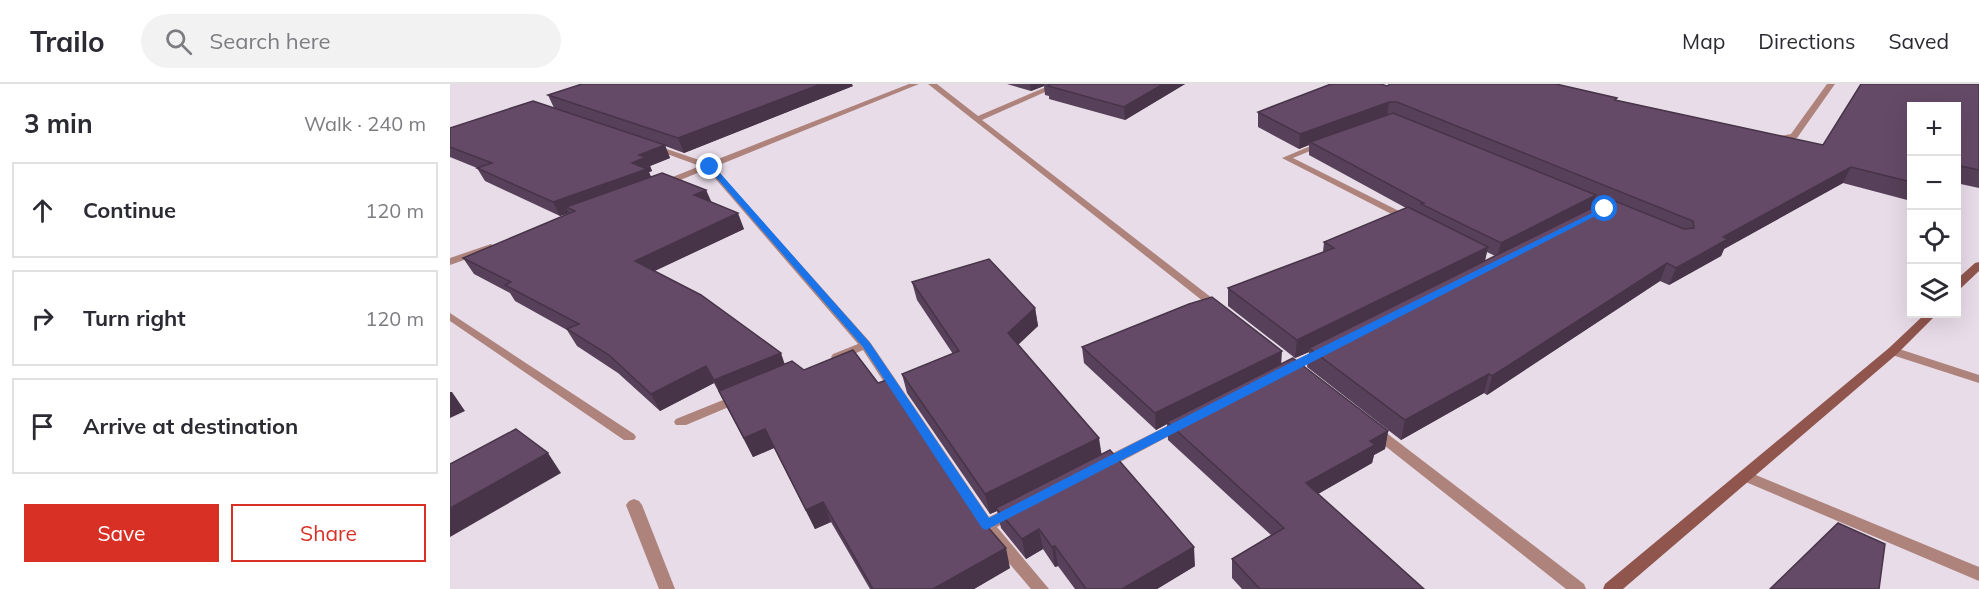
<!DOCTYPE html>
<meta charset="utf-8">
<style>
body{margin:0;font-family:Mulish,sans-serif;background:#f2f2f3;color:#2b2b33}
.controls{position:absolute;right:18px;top:18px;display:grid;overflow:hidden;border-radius:0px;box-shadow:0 6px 24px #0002}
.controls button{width:54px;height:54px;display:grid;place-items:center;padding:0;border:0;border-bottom:2px solid #e1e1e2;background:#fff;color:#2b2b33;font:30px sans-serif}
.stop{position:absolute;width:18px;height:18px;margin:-14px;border:4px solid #1a73e8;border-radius:50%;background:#fff}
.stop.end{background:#1a73e8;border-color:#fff;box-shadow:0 2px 6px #0008}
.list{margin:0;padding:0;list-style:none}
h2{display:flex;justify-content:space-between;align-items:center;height:78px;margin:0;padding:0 24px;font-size:26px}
h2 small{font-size:20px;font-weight:400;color:#7c7c81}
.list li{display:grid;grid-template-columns:39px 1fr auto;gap:18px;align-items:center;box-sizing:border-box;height:96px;margin:0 12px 12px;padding:0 12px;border:2px solid #e1e1e2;border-radius:0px}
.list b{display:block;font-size:22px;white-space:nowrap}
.list em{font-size:20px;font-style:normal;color:#7c7c81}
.actions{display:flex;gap:12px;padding:18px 24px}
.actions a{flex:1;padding:14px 0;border:2px solid #d93025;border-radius:0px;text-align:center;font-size:21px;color:#d93025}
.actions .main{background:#d93025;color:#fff}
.icon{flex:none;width:33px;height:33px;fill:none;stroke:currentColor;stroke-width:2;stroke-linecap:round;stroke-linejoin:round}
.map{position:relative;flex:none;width:1529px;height:505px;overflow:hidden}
header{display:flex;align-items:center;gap:36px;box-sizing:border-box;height:84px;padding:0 30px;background:#fff;border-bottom:2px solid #e1e1e2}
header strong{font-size:28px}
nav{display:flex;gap:33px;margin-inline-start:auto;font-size:21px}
.search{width:420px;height:54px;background:#f2f2f3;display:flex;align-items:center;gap:15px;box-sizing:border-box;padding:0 21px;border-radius:33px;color:#7c7c81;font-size:22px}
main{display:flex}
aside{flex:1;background:#fff}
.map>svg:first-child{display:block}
</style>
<header>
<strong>Trailo</strong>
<div class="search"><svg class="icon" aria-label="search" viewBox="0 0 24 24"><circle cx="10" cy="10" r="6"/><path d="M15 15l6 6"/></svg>Search here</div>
<nav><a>Map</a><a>Directions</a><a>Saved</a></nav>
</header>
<main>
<aside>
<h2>3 min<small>Walk · 240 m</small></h2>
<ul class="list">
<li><svg class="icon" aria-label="ahead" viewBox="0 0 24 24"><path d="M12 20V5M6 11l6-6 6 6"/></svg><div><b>Continue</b></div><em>120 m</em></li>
<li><svg class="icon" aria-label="right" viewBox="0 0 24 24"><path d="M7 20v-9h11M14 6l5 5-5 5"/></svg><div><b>Turn right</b></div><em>120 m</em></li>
<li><svg class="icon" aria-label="arrive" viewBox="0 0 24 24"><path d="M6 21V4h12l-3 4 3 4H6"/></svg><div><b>Arrive at destination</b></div></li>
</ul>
<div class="actions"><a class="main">Save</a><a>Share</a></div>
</aside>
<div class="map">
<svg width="1529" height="505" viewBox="0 0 1529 505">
<rect width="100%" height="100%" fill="#e8dce8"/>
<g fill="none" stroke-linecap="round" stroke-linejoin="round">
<polygon fill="#ad837c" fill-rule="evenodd" points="1377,0 1385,0 1347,54 1320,58 1320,54 1341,50"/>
<g fill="#ad837c" fill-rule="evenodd">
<polygon points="459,0 469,0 264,83 420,258 539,433 561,422 566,424 569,428 566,432 547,443 599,505 581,505 530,445 413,266 391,276 383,276 381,273 383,270 408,260 257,85 216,102 210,102 210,98 250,82 198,63 205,61 258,79"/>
<polygon points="478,0 487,0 528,32 603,0 613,0 532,36 771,221 773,223 771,225 763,225"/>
<polygon points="870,58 877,60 843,74 963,134 963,138 957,138 832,74"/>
<polygon points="41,160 46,163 45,165 0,181 0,174"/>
<polygon points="0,229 184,350 186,353 184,356 174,356 0,237"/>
<polygon points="873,263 877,264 879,267 877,270 839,289 835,290 829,286 831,283"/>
<polygon points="1443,263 1529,291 1529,299 1439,270 1437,267 1439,264"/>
<polygon points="288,310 293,311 295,314 293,317 236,341 226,341 224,338 226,335"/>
<polygon points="731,335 736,337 738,340 736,343 659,384 654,385 649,384 647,380 649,376"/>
<polygon points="925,342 930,344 1134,500 1136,505 1116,505 920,350 918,347 920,344"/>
<polygon points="1296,387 1529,483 1529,497 1291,396 1289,392 1291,388"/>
<polygon points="184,415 189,417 192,421 225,505 209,505 176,421 179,417"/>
</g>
<g fill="#90564d" fill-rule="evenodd">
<polygon points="1529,178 1529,187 1510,205 1506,206 1506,196 1525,179"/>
<polygon points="1475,230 1487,230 1447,270 1173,505 1153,505 1155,500 1439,264"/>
</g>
</g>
<g fill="#574059" fill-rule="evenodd">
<polygon points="557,0 735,0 675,36 599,15 599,12 595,11 594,2 581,7"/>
<path d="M881 0H931L937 2 940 0H1106L1167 14 1166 16 1373 61 1411 0H1529V104L1506 99V22H1461V117L1393 99 1274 165 1271 172 1219 201 1210 197 1037 311 1034 309 951 356 857 283 859 268 845 274 778 222V204L873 168 874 158 956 124 859 71V61L849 65 808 43V28ZM1145 115 1153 119 1142 124ZM1037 168 1045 172 1035 177Z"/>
<polygon points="403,2 234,69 215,62 220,74 200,82 202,87 199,88 201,93 256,106 262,119 294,145 204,187 335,280 560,484 524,505 420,505 381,438 365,445 324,364 303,373 264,299 210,327 168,289 127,262 117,246 65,217 60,209 24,190 13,174 119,130 119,129 110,132 35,97 27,84 0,73 0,44 104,24 98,11"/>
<polygon points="462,198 585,224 588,242 568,261 651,370 745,482 707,505 625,505 608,482 605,483 593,465 576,475 551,444 547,427 540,430 457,309 452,290 503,270 467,216"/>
<polygon points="632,263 831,281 938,347 935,365 924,371 922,379 868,410 974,505 792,505 782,494 782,475 821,451 718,356 717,340 706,346 634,279"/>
</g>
<g fill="#473448">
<polygon points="371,0 402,0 403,2 234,69 228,54"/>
<polygon points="580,0 594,0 594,2 581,7"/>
<polygon points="713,0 735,0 675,36 674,23"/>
<polygon points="939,18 937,32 860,58 859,61 849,65 850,50"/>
<polygon points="215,61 220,74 200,82 202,87 199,88 203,98 116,123 119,129 110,132 103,118 182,79 189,71"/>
<polygon points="1401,83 1393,99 1274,165 1271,172 1219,201 1226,184 1273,153"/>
<polygon points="256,106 262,121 244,111"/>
<polygon points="1146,111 1142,125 1047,173 1051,159"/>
<polygon points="288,129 294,145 192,193 185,177"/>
<polygon points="1038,163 1034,180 859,264 859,268 845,274 847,256"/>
<polygon points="1217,179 1210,197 1037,311 1042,292"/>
<polygon points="585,224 588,242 561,267 558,249"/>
<polygon points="832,267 831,283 717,338 717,340 706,346 705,329"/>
<polygon points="331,269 337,287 272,314 264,296"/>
<polygon points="256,282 264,299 210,327 201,310"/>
<polygon points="1039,290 1034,309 951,356 955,336"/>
<polygon points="0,308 2,308 15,327 0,334"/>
<polygon points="315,345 324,364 303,373 294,354"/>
<polygon points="938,347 935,365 924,371 922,379 854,418 856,399 920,357"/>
<polygon points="649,354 652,373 546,424 547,427 540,430 535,410"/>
<polygon points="98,369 111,389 0,453 0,424"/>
<polygon points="373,418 381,438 365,445 356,426"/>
<polygon points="589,445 593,465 576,475 572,455"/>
<polygon points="605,462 608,482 605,483 602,463"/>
<polygon points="744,463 745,482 707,505 672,505"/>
<polygon points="556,464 560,484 524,505 483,505"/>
</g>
<g fill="#654a67" stroke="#473448" stroke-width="1.5">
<polygon points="132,0 371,0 228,54 98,11"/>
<polygon points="601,0 713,0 674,23 598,2"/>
<polygon points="881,0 931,0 937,2 940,0 1106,0 1167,14 1165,16 1373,61 1411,0 1529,0 1529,86 1506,81 1506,22 1461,22 1461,98 1401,83 1273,153 1278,155 1226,184 1217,179 1042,292 1039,290 955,336 859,264 1160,115 1234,145 1244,144 1243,137 947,18 939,18 850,50 808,28"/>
<polygon points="83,17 215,61 189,71 196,73 182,79 197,85 103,118 27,84 42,79 0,63 0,44"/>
<polygon points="943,29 1146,111 1051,159 971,120 974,119 860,58"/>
<polygon points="212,89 256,106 244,111 288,129 185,177 251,211 331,269 264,296 256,282 201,310 159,271 117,245 129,240 55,201 61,198 13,174 125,127 116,123"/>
<polygon points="958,123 1038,163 847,256 778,204 884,164 874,158"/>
<polygon points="539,175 585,224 558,249 649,354 535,410 452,290 509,267 462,198"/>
<polygon points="762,213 832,267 705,329 632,263 739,220"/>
<polygon points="403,266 428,299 437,296 523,426 556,464 483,505 423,505 373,418 356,426 315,345 294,354 269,307 342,277 354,286"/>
<polygon points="843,274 938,347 920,357 925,361 856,399 974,505 810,505 782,475 834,444 717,338"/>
<polygon points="66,345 98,369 0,424 0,380"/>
<polygon points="660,366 744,463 672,505 636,505 605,462 602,463 589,445 572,455 546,424"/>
<polygon points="1388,439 1435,460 1429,505 1320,505"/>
</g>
<polygon fill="#1a73e8" points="258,81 263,81 420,259 539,434 838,280 1152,124 1159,125 536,446 532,444 413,263 258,84"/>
</svg>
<div class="controls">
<button>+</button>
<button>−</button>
<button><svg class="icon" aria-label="locate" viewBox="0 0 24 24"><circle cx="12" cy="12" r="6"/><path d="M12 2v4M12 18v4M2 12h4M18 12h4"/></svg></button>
<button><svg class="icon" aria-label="layers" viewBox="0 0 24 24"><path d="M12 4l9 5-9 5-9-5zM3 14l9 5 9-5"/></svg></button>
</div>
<div class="stop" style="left:1155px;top:125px"></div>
<div class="stop end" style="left:260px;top:83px"></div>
</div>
</main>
